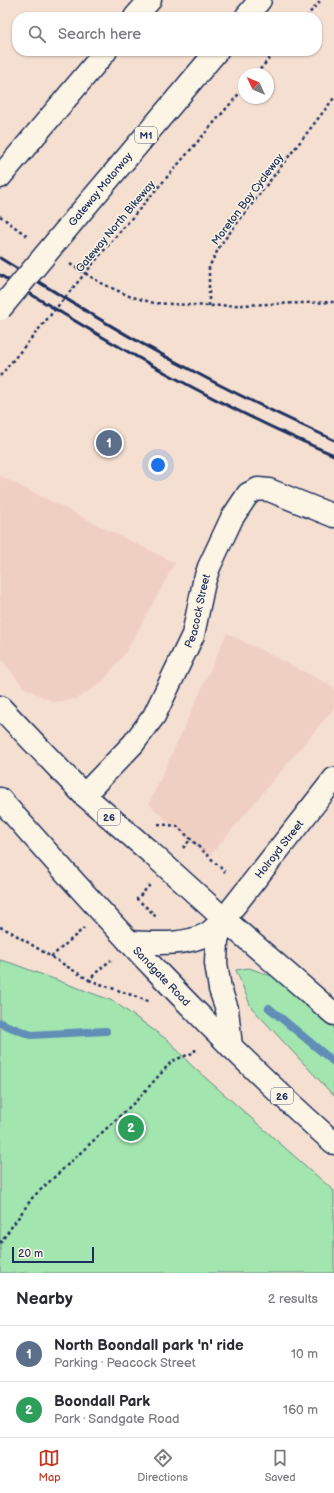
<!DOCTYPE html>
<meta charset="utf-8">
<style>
body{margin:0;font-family:"Balsamiq Sans",sans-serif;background:#f2f2f3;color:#2b2b33}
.compass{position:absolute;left:238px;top:68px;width:36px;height:36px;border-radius:50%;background:#fff;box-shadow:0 1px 3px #0004;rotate:314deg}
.scale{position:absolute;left:12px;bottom:10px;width:82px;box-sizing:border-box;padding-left:4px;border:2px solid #1b2f5e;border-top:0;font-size:11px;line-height:14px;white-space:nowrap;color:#1b2f5e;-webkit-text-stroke:3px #fcf5e5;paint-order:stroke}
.you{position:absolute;left:158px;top:465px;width:14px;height:14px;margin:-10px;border:3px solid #fff;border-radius:50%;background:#1a73e8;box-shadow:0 0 0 6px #1a73e833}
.badge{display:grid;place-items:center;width:26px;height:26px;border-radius:50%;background:#c8321e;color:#fff;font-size:13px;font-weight:700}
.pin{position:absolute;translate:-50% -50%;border:2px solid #fff;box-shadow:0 1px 4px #0006}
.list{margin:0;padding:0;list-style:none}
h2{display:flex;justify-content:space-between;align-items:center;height:52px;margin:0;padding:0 16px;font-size:17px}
h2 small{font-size:13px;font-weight:400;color:#7c7c81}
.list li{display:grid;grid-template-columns:26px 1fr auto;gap:12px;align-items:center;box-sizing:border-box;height:56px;padding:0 16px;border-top:1px solid #e1e1e2}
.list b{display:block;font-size:15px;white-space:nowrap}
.list p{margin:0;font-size:13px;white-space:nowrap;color:#7c7c81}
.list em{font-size:13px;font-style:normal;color:#7c7c81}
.icon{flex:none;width:22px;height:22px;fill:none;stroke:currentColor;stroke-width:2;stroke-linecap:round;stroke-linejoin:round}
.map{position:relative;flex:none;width:334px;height:1273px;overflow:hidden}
.search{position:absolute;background:#fff;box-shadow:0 1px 3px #0004;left:12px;right:12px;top:12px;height:44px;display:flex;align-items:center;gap:10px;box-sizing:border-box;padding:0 14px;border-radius:16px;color:#7c7c81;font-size:15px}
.sheet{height:164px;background:#fff}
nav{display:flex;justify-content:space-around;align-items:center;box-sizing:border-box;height:56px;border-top:1px solid #e1e1e2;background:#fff;font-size:11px;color:#7c7c81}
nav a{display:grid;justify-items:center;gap:2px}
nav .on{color:#c8321e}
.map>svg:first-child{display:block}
</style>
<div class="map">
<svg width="334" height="1273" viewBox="0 0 334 1273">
<rect width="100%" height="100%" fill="#f5dfd1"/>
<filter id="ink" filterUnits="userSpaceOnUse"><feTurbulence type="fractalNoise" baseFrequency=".025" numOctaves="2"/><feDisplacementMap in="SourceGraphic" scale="8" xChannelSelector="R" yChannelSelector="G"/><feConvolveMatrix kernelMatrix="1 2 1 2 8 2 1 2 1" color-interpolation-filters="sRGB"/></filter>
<g filter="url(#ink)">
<g fill="#f0cfc3">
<polygon points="0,476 175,563 126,652 102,682 77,699 54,702 23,687 0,657"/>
<polygon points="227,633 334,687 334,708 208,858 149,804"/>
</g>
<g fill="#a3e5af" stroke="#5f8a86">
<polygon points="0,960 11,963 113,1001 169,1041 191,1065 334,1191 334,1273 0,1273"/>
<polygon points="249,968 280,979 334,1022 334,1096 251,1007 236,970"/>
</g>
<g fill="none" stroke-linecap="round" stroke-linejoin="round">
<g stroke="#618eb6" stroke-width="8">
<polyline points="269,1008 334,1062"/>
<polyline points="0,1023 31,1035 106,1031"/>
</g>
<defs>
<g id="minor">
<path id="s1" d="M84 795 133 744 154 716 193 635 204 582 209 567 232 518 248 494 258 489 269 490 334 516"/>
<polyline points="224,919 217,940 216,963 220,989 227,1009 231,1047"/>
<path id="s2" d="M129 942C154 943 185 946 207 934 213 930 219 924 224 919L334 779"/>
</g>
<g id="highway">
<polyline points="135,17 150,0"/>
<polyline points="246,17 260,0"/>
<polyline points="0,177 106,51"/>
<polyline points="75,219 217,51"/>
<polyline points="0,707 84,795 150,852 224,919 334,1014"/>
<path id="s3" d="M0 799C106 919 214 1037 334 1143"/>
</g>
</defs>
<use href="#minor" stroke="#1b2f5e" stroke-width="25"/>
<use href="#highway" stroke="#1b2f5e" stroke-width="25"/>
<g stroke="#1b2f5e" stroke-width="2.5" stroke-dasharray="3 3" stroke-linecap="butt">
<polyline points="306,17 321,0"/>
<polyline points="256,74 276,51"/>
<polyline points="0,216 27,236"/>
<polyline points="111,242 244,88"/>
<polyline points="70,264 101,283 129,296 154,303 209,306 334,302"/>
<polyline points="209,306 209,267 221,244 334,98"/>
<polyline points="158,824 177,826 225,872"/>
<polyline points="183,848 190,840"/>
<polyline points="150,885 137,899 155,915 152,918"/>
<polyline points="0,927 11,932 89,980 101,968 111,960"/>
<polyline points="51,957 84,928"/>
<polyline points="89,980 151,1002"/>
<polyline points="0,1243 33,1197 137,1100 172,1061 195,1052 195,1048"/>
</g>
<use href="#minor" stroke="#fcf5e5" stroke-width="22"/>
<use href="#highway" stroke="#fcf5e5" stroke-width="22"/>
<g stroke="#1b2f5e" stroke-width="3">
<path d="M0 258C63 297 126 337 193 371 239 396 287 418 334 440"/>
<path d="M0 275C107 342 218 406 334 455"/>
</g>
<defs>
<polyline id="highway-bridge" points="0,309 75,219"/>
</defs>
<use href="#highway-bridge" stroke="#1b2f5e" stroke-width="25" stroke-linecap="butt"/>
<polyline stroke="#1b2f5e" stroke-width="2.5" stroke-dasharray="3 3" stroke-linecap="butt" points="0,376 111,242"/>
<use href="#highway-bridge" stroke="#fcf5e5" stroke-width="22"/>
</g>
</g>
<g text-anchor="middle" stroke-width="3" stroke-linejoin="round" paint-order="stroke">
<g fill="#fcf5e5" stroke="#5e6a86" stroke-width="1">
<rect x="135" y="127" width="22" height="16" rx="3"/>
<rect x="98" y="809" width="22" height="16" rx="3"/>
<rect x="271" y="1088" width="22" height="16" rx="3"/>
</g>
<g font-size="10" font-weight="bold" fill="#1b2f5e">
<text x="146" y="139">M1</text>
<text x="109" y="821">26</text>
<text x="282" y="1100">26</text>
</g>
<g font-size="11" fill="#1b2f5e" stroke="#fcf5e5">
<text transform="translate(100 189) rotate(-50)" y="4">Gateway Motorway</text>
<text transform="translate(247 199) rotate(-53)" y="4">Moreton Bay Cycleway</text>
<text transform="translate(115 226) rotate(-50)" y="4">Gateway North Bikeway</text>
<text dy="4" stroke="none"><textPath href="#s1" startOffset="220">Peacock Street</textPath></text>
<text dy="4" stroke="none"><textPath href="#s2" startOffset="191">Holroyd Street</textPath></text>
<text dy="4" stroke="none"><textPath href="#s3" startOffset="240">Sandgate Road</textPath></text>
</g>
</g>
</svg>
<svg class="compass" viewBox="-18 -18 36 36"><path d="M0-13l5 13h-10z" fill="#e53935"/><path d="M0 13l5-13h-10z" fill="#7c7c81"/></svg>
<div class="scale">20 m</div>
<div class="you"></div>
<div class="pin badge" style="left:109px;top:443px;background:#5c6f8a">1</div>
<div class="pin badge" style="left:131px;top:1128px;background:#2e9e5b">2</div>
<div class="search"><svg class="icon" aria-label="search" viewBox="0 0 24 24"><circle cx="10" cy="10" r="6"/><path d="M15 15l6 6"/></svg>Search here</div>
</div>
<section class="sheet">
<h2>Nearby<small>2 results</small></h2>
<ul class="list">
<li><span class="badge" style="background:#5c6f8a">1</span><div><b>North Boondall park 'n' ride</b><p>Parking · Peacock Street</p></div><em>10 m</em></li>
<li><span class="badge" style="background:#2e9e5b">2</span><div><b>Boondall Park</b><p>Park · Sandgate Road</p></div><em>160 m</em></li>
</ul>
</section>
<nav>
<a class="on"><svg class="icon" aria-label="map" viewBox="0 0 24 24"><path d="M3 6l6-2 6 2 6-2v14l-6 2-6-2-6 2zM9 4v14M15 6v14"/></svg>Map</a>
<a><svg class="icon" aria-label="directions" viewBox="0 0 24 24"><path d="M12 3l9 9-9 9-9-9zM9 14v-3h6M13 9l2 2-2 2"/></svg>Directions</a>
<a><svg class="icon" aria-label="saved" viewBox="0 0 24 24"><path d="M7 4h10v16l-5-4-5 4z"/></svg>Saved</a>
</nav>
